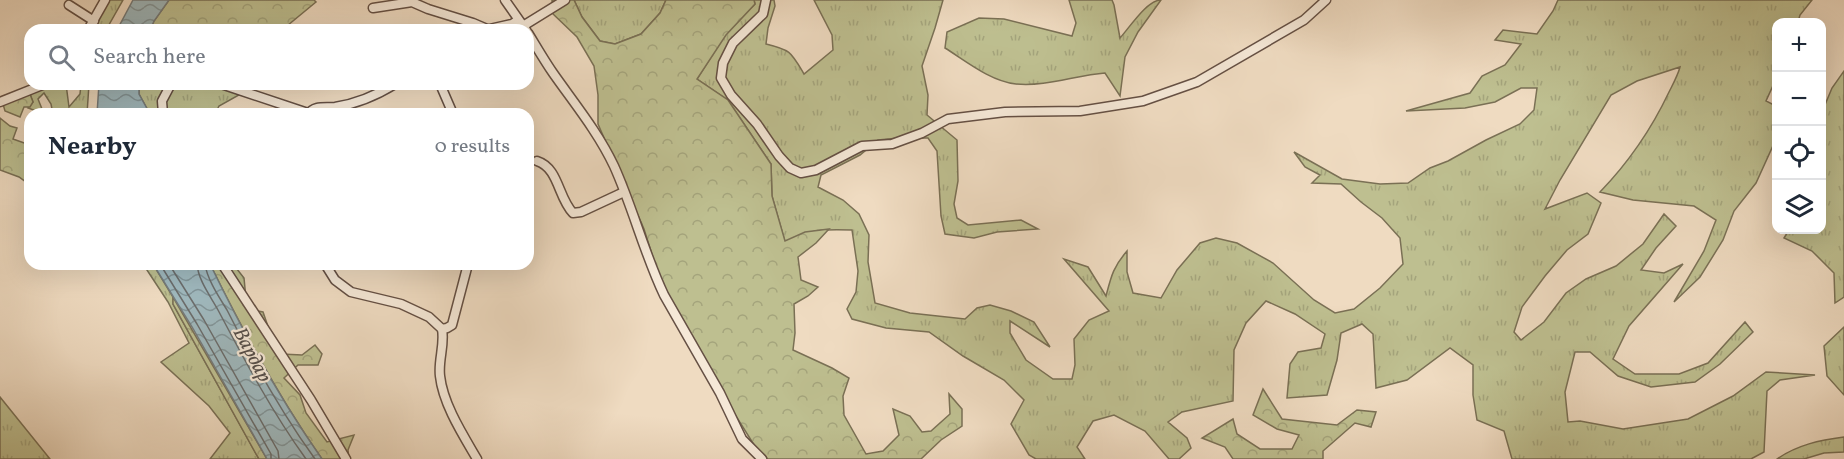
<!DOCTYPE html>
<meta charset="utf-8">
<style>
body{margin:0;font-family:Vollkorn,serif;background:#f2f2f3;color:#1f2937}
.controls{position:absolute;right:18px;top:18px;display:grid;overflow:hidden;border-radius:12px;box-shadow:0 6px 24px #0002}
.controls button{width:54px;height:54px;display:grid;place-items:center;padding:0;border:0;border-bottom:2px solid #e0e1e3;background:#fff;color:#1f2937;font:30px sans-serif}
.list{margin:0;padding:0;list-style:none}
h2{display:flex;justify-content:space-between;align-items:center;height:78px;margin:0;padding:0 24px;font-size:26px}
h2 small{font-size:20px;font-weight:400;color:#747a83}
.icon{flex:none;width:33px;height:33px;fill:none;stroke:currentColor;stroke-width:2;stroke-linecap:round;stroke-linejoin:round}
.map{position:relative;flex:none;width:1844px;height:459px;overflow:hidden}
.search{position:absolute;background:#fff;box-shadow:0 6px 24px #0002;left:24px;top:24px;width:510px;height:66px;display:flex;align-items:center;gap:15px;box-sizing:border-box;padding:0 21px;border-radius:18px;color:#747a83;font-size:22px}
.panel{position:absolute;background:#fff;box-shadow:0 6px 24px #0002;left:24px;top:108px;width:510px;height:162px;border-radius:18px}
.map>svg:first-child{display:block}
</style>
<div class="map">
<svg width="1844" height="459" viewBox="0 0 1844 459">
<defs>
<pattern id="grass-tufts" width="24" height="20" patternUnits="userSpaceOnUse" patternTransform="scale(1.5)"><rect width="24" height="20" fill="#bebf90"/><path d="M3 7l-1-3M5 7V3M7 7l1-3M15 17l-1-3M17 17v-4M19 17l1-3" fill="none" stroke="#a4a47c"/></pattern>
<pattern id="forest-crowns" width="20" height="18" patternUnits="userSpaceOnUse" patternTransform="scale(1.5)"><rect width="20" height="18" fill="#bebf90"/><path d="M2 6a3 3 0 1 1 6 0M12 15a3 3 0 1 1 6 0" fill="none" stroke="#a4a47c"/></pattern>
<pattern id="water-waves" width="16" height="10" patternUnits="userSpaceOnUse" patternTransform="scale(1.5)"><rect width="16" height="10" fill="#9fb8bd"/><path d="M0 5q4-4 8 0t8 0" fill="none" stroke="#829599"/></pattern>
</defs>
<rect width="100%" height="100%" fill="#efdbc1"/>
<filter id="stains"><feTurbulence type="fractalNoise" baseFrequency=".00333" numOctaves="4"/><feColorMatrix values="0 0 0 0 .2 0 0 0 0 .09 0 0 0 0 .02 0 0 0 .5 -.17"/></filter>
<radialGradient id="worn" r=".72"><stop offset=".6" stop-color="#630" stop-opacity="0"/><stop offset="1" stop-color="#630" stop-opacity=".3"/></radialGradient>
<g fill="url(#grass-tufts)" stroke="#7a7055" stroke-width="1.5">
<polygon points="105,0 123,0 106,30 88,30"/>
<polygon points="574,0 666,0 660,13 641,34 615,44 600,41 582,17"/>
<path d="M754 0H774L775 6 768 28 766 44C791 50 791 52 804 74L833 50 832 35 814 0H943L935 28 922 66 928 95 927 115 957 140 958 181 954 204 957 218 968 225 1021 220 1038 229 997 232 974 238 945 234 941 216 937 151 928 138H899L878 140 860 155 821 175 818 187 843 200 859 214 869 235 868 262 875 303 910 313 965 319 977 308 990 305 1011 311 1034 322 1050 347 1010 321V333L1026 360 1053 379H1072L1075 365 1074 339 1089 320 1109 311 1064 259 1088 267 1106 296C1111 277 1113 267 1127 251V272L1133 293 1161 298 1177 270 1200 243 1216 238 1237 243 1273 263 1314 300 1335 313 1354 309 1380 288 1403 264 1400 238 1382 218 1361 202 1341 184 1312 183 1320 175 1305 167 1294 152 1342 179 1380 184 1408 183 1430 168 1448 161 1486 140 1520 124 1534 110 1537 88H1521L1495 102 1465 108 1406 111 1470 93 1482 76 1505 65 1521 44 1495 40 1503 30 1537 34 1553 11 1558 0H1812L1800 15 1798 22H1776V79L1766 101 1776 106V139L1756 183 1734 211 1723 240 1700 277 1674 302 1704 251 1716 220 1694 206 1633 200 1600 192C1629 162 1651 130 1669 92 1673 84 1678 75 1680 67L1637 81 1611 95 1560 180 1545 209 1587 193 1601 203 1588 234 1567 250 1545 276 1522 307 1514 332 1521 340 1544 322 1566 293 1586 279 1616 266 1643 244 1664 214 1676 226 1656 248 1641 270 1664 273 1683 264 1629 326 1613 359 1635 374H1679L1708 363 1745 322 1753 332 1720 364 1695 382 1651 387 1618 376 1590 352H1575L1565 392 1568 422 1580 421 1623 429 1688 419 1733 396 1766 372 1815 375 1780 380 1767 391 1764 452 1751 459H1512L1504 431 1477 420 1473 395V365L1450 348 1407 380 1376 388 1373 334 1362 324 1341 333 1337 360 1327 395 1287 398 1290 364 1298 352 1321 348 1325 334 1295 314 1266 301 1246 323 1234 350 1233 401 1182 412 1168 422 1187 438 1191 448 1179 459H1169L1145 431 1114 415 1093 421 1077 447 1085 459H1036L1029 455 1011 424 1024 400 1004 380 963 356 929 332 886 328 852 319 847 309 856 292 858 271 852 230C823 229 811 229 785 242L772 196 771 164 728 100 697 79 725 35 755 4Z"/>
<path d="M1069 0H1112L1114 5 1120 38C1130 27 1147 0 1161 0L1138 32 1125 57 1120 96 1105 73C1076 75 1046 87 1016 84 990 81 966 61 945 48L947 32 979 18 1004 19 1072 36 1076 23Z"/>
<polygon points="1844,71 1844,297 1835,303 1834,273 1812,251 1784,238 1789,230 1822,230 1822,112 1832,88"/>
<polygon points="45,84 66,84 69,107 80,94 81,84 89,84 87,114 74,114 65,111 64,114 53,114 51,104 44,93 38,99 44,114 28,108 33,102 30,94"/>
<polygon points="139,84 251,84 255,86 219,106 215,114 150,114 139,94"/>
<polygon points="143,264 153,264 173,297 173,304 259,459 210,459 230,433 209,406 161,362 189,343 168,302"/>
<polygon points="1844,327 1844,395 1827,376 1824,346"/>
<polygon points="0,397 50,459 0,459"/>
<path d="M1844 437V452L1824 453 1804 459H1777C1797 445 1820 440 1844 437Z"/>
</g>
<g fill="url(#forest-crowns)" stroke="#7a7055" stroke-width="1.5">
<polygon points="169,0 314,0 316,2 282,30 150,30 154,21"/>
<polygon points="552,0 574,0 582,17 600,41 615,44 641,34 660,13 666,0 754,0 755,4 726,35 697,79 728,100 771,164 772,196 785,241 805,232 829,229 816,243 798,257 801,280 818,287 808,296 794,304 795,333 793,350 832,368 849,378 843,396 844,415 866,454 883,451 899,435 893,409 910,416 922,432 931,431 950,414 949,394 962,409 962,426 941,440 921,459 768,459 756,448 729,405 660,280 644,229 598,124 598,95 594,66 577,37 553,14"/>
<polygon points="30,94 33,102 30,107 24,107 20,117 5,111 3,104"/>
<polygon points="0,118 10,126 17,128 13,139 30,145 30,185 19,177 0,170"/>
<path d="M210 264H233L244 278 247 309 263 312 273 341 281 354 302 355 315 345 322 354 318 365H298L284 378 300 395 306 413 327 442 354 435 348 450 349 459H322C279 398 243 331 210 264Z"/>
<polygon points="173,297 267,459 259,459 256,454 173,304"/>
<polygon points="1263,389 1282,419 1337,425 1357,410 1376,412 1371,427 1355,423 1323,451 1323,459 1233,459 1225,447 1202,438 1233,419 1237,434 1260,449 1292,449 1299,435 1277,429 1253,415"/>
</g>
<g fill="url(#water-waves)" stroke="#757c7c" stroke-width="1.5">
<polygon points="133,0 169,0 154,21 150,30 117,30"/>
<polygon points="99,84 139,84 139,94 150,114 97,114"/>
<path d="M153 264H210C243 332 279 398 322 459H267L192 327Z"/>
</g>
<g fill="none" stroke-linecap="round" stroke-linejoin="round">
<g stroke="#6b6d6c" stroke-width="1.5">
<polyline points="160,264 197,324 271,454 271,459"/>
<polyline points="169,264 204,320 278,451 279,459"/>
<path d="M197 264C198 280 211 297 218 310 245 361 272 412 306 459"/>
<path d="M205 264C207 279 219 297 227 310 253 362 281 412 315 459"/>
</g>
<defs>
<g id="minor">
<polyline points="505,0 526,30"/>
<polyline points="766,0 763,14 733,43 723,63 721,78 731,95 757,124 779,156 790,168 801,173 816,170 862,146 892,144 922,133 948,119 1005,112 1080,111 1143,101 1197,82 1304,20 1326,0"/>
<polyline points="69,5 94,21"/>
<polyline points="373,8 412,2 428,9 473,23 487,29"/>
<polyline points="523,26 565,0"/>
<polyline points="88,30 105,0"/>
<polyline points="485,30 512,24 518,20"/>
<path d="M528 33C536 46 544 60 553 73 574 103 598 132 614 166 633 208 644 253 664 295L720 393 742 439 762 459"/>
<polyline points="221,84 308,113"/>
<polyline points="440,84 453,114"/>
<polyline points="0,102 45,84"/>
<polyline points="163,114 162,101 171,84"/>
<path d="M308 114C315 105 324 108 335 107 356 104 377 95 395 84"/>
<path d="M537 161C559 168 558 198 573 213L581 212 624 192"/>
<polyline points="222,264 311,400 346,459"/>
<path d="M325 264 335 280 351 292 401 304 429 317 442 329C445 345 438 360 440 376 443 404 463 435 477 459"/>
<polyline points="442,329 447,328 452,325 468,264"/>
</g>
</defs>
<use href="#minor" stroke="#655044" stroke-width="11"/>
<use href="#minor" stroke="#f5e8d7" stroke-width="8"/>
</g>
<g text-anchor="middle" stroke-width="4.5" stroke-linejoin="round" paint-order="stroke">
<g font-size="20" font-style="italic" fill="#564f4b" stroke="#f5e8d7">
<text transform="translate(253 354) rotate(62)" y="7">Вардар</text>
</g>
</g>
<rect width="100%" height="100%" filter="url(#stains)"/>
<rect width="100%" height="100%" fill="url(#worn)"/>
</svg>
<div class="controls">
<button>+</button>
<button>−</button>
<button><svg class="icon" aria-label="locate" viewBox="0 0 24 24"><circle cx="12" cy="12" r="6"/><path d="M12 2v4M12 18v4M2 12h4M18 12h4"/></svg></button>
<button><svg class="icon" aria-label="layers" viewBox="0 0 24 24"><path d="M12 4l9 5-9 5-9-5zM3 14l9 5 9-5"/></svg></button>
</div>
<div class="search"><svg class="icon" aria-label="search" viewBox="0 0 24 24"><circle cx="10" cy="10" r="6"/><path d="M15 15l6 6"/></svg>Search here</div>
<section class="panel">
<h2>Nearby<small>0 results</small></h2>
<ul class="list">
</ul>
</section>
</div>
